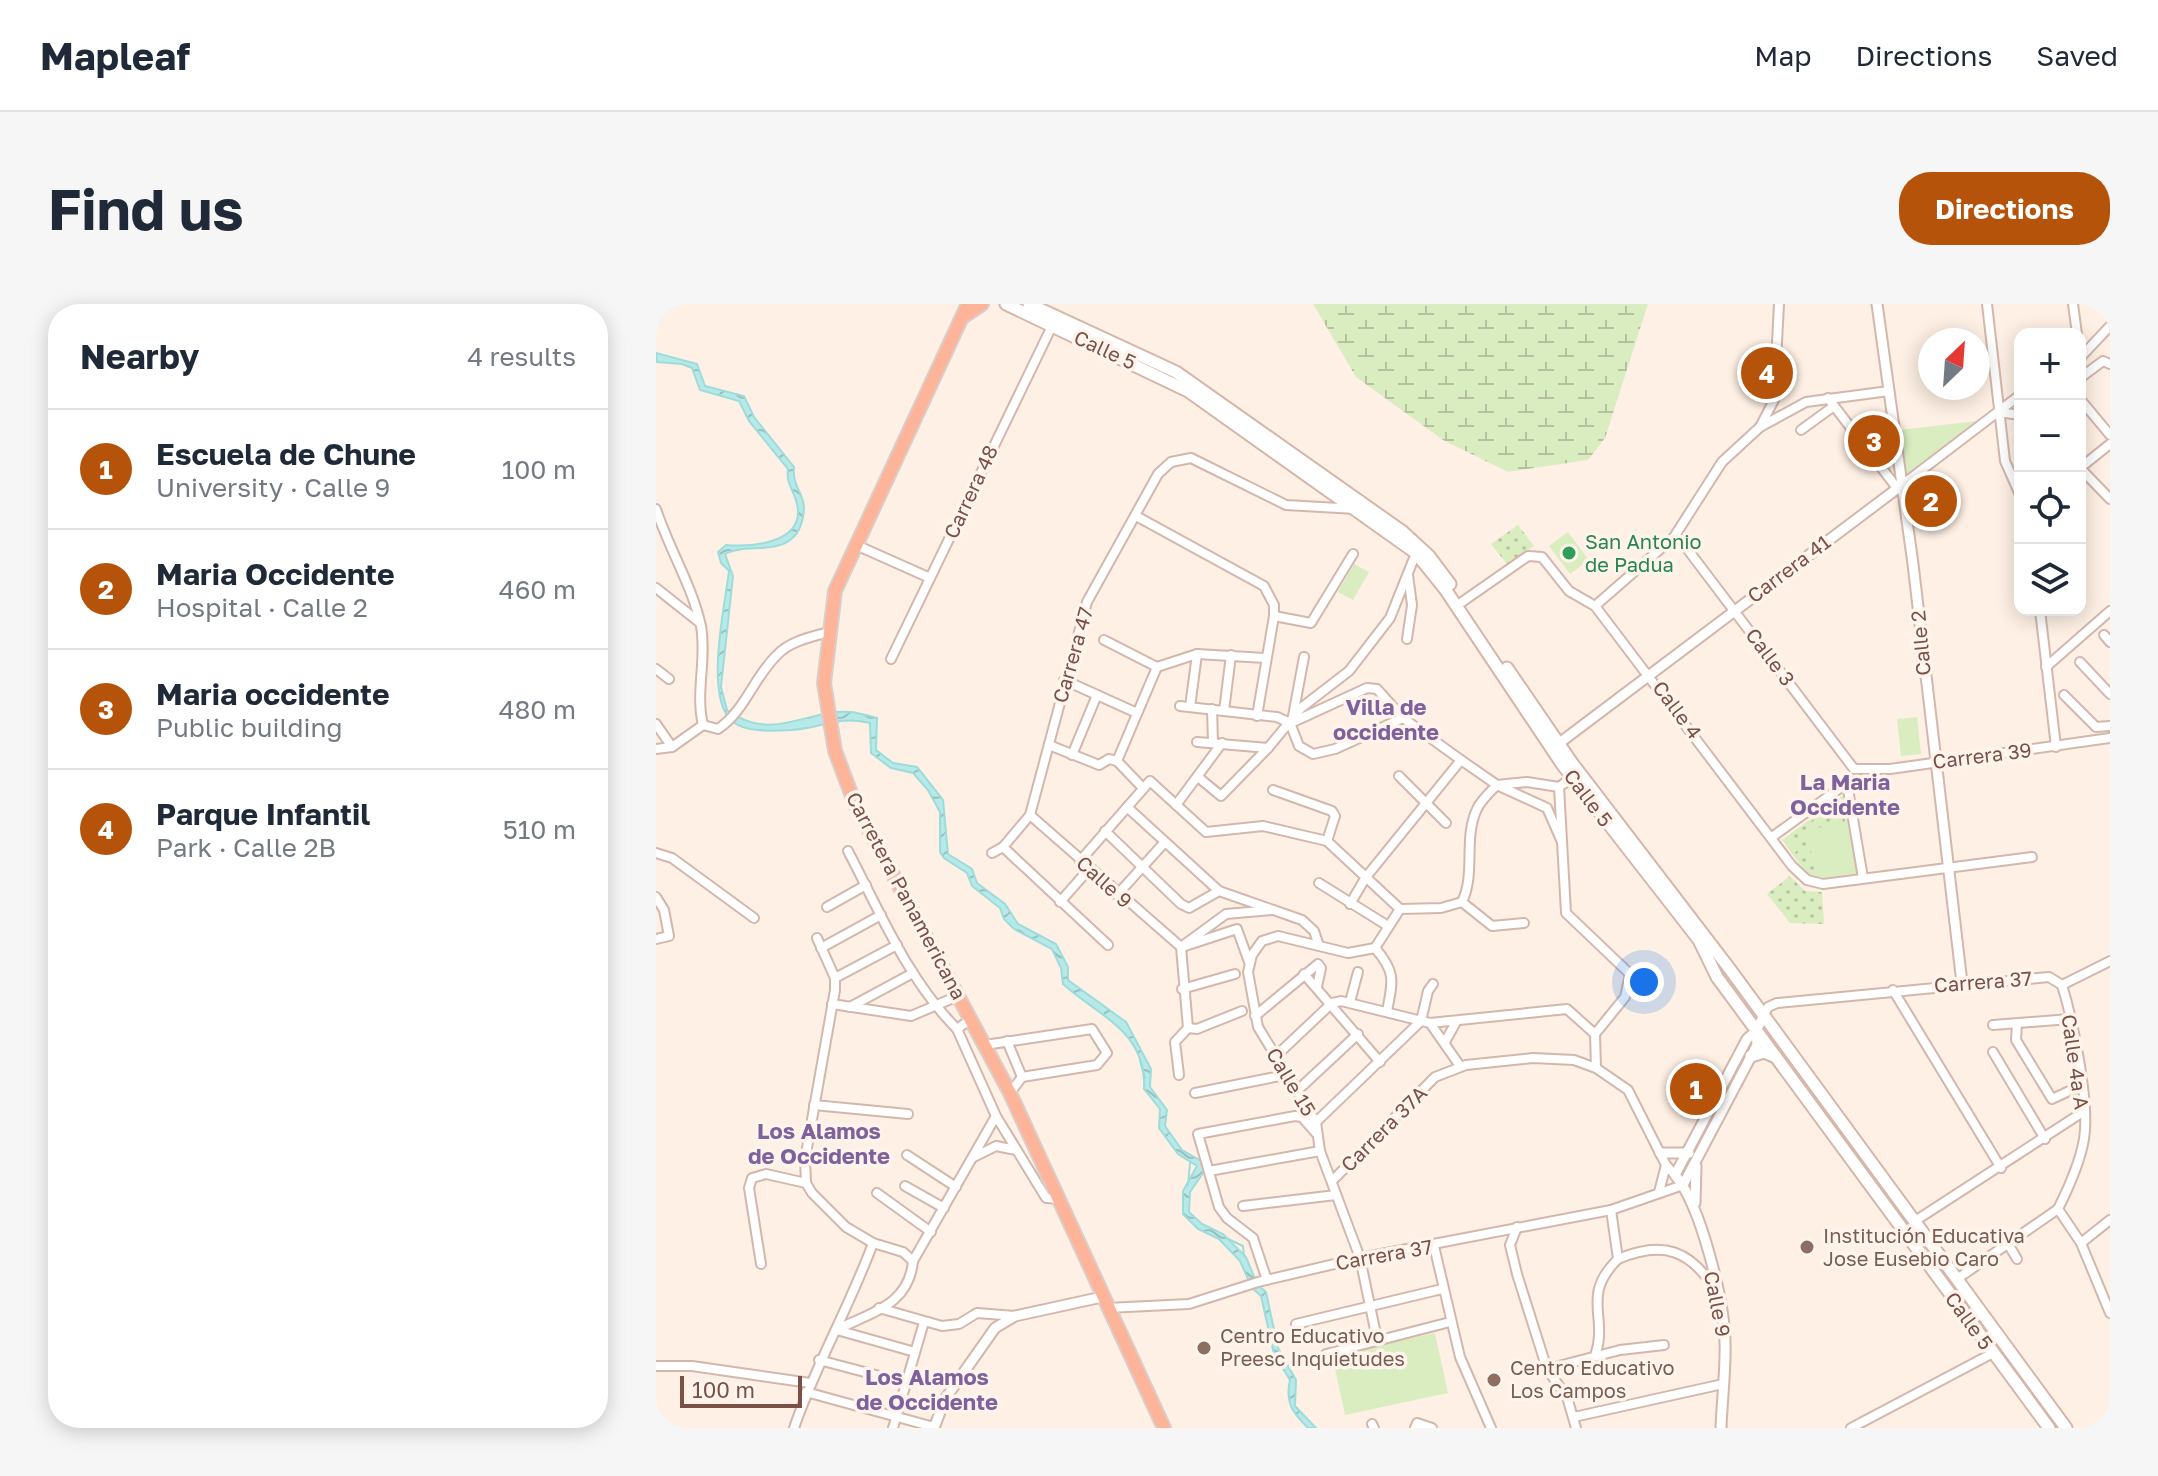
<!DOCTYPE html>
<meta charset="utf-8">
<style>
body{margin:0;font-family:"Golos Text",sans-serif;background:#f6f6f7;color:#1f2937}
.controls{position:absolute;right:24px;top:24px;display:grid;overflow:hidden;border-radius:16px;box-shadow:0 4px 20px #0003}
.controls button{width:72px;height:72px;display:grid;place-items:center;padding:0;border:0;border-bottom:2px solid #e0e1e3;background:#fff;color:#1f2937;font:40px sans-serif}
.compass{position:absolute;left:1262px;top:24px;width:72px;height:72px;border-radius:50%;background:#fff;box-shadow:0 4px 20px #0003;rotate:25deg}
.scale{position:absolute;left:24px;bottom:20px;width:122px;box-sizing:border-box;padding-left:8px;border:4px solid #795147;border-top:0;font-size:22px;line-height:28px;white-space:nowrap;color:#795147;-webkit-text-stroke:6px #fff4ec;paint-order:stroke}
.you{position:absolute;left:988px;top:678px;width:28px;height:28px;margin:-20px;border:6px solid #fff;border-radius:50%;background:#1a73e8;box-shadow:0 0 0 12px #1a73e833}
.badge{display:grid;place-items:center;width:52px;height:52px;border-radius:50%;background:#b45309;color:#fff;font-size:26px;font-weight:700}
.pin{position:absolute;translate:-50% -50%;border:4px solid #fff;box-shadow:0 2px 8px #0006}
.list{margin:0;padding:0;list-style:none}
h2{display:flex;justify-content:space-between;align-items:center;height:104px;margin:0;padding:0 32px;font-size:34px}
h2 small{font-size:26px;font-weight:400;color:#747a83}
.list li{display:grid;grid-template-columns:52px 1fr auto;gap:24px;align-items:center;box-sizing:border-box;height:120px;padding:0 32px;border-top:2px solid #e0e1e3}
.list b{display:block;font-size:30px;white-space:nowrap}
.list p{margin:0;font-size:26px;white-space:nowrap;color:#747a83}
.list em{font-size:26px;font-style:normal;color:#747a83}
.icon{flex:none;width:44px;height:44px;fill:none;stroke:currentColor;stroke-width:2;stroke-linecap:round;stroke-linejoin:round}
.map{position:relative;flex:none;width:1454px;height:1124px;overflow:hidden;border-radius:32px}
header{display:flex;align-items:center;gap:48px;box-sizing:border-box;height:112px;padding:0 40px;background:#fff;border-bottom:2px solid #e0e1e3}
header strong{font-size:38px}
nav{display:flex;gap:44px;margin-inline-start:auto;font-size:28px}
.intro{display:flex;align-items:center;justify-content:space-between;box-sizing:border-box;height:192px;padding:0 48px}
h1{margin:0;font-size:56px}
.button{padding:20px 36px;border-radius:32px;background:#b45309;color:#fff;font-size:28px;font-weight:700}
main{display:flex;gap:48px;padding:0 48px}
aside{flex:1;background:#fff;border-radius:32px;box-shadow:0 4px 20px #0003}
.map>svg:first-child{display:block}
</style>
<header>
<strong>Mapleaf</strong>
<nav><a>Map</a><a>Directions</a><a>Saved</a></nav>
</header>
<div class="intro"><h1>Find us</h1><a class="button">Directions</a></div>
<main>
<aside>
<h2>Nearby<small>4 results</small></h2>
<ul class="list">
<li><span class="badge">1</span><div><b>Escuela de Chune</b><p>University · Calle 9</p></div><em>100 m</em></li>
<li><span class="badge">2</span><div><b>Maria Occidente</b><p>Hospital · Calle 2</p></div><em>460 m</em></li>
<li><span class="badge">3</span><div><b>Maria occidente</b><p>Public building</p></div><em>480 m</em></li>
<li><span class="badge">4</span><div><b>Parque Infantil</b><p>Park · Calle 2B</p></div><em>510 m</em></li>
</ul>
</aside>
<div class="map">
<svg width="1454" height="1124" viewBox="0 0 1454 1124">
<defs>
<pattern id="wetland-marsh" width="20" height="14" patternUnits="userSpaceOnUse" patternTransform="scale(2)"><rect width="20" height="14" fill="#daedc1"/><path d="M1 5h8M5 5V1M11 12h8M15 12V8" fill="none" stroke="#b6c29f"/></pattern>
<pattern id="park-dots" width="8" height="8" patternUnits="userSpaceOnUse" patternTransform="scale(2)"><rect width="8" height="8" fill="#daedc1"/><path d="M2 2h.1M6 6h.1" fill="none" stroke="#b6c29f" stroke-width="1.8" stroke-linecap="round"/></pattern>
<pattern id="water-waves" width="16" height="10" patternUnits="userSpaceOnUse" patternTransform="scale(2)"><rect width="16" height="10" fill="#b7e9e8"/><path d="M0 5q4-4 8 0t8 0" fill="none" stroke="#9abfbe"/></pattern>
</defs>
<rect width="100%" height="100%" fill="#fef0e4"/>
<g fill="#daedc1">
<polygon points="1321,117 1249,173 1244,126"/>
<polygon points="912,228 933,256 914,270 893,242"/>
<polygon points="698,260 713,268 697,296 682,288"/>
<polygon points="1261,413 1265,450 1245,452 1241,415"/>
<polygon points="1187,491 1201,569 1171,574 1153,573 1126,536"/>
<polygon points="779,1029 792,1089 689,1111 676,1051"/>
</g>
<polygon fill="url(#wetland-marsh)" points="657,0 992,0 949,134 932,156 852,168 787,136 700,73"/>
<g fill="url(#park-dots)">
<polygon points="862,221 878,242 851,260 835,240"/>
<polygon points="1186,495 1189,518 1151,526 1160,574 1155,573 1137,550 1142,546 1132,534"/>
<polygon points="1134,572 1149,587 1166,588 1168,620 1134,619 1111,590"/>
</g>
<path fill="url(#water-waves)" stroke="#9cdcdb" stroke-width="2" d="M0 49 41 60 49 82 88 92 98 113 138 163C136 183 148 189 148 204 145 260 94 236 69 250L77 272 65 383 71 406C117 440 151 404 195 408 204 409 213 412 221 414L220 446 237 459 261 463 287 496 292 550 316 565 321 579 349 600 362 620 400 640 412 663V676L470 718 495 765 494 783 511 806 509 822 526 846 547 858V869L534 888 533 908 546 920 567 930 590 953 601 980 610 988 622 1044 640 1076 639 1102 660 1124H652C636 1108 629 1099 634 1076L618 1050 605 992 596 984 584 957 563 935 542 925 527 910V887L541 862 522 850 503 824 504 805 488 785C491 727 442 712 407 680L405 664 396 645 358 625 348 615 344 604 316 582 311 569 288 554 284 548V508L272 486 257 469 235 464 215 449 214 419C184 411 165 424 136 426 119 427 89 429 76 417 48 393 69 301 73 267L65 259 62 248 70 241C94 243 150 240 141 200 138 186 130 181 132 165L93 117 83 97 44 86 36 64 26 60 1 58Z"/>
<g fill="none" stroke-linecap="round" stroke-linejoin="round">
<g stroke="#9cdcdb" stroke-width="2">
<polyline points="484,757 489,774"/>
<polyline points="532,881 534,859"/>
<polyline points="570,934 587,942 588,952"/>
</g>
<defs>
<g id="minor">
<polyline points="1331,0 1349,157 1364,191"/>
<polyline points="1417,0 1421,30"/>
<polyline points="1424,54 1454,22"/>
<polyline points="1424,74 1447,57 1454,60"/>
<polyline points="1172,94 1241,184"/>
<polyline points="1424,95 1454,131"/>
<polyline points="1342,108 1364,111"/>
<polyline points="1104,123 1118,96 1123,0"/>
<polyline points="1145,126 1178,102"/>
<polyline points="1454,140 1424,164 1454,195"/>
<polyline points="1246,181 1364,91"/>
<path d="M0 205C13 245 36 281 45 322 51 356 39 388 47 421"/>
<polyline points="480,212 608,282 618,301 618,312 601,412"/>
<polyline points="200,241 274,274"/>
<polyline points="1029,242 1198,465 1234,465 1454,434"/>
<polyline points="0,284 43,318"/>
<polyline points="806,298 872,252 886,253 913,287 939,302 1136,562 1151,576 1167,580 1376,553"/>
<polyline points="939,302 1018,233 1066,158 1104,123 1150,98 1233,87"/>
<polyline points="1384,306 1400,443"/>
<polyline points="618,312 655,319 697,250"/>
<polyline points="1448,331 1454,338"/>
<polyline points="751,335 756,301 752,271"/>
<polyline points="448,336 501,363"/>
<polyline points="235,355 396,22"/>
<polyline points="1424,358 1454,390"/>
<polyline points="501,363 541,350 609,354"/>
<polyline points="1390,363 1454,307"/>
<polyline points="0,365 13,375"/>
<polyline points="408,376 481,409"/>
<polyline points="1408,391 1440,423 1454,422"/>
<polyline points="524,402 621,413 634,419"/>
<polyline points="534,403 541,350"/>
<polyline points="556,405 557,438"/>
<polyline points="568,407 575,351"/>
<polyline points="637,412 648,353"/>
<polyline points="637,418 711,384 721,385 747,414 805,456 841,481 891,504 906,538"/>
<polyline points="634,419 643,442 657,450 679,445 747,414"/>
<polyline points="0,420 16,443"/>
<polyline points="541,438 612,444"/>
<polyline points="393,441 443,461 453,455 461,457 487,484"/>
<path d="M0 445 16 443 47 421 62 425C89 407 98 373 121 351 134 337 155 333 173 328"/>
<polyline points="416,451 441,391"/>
<polyline points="461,457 501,363"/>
<polyline points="743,472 790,519"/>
<polyline points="542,473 565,492 612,444 645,404 693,367 734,314 760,249"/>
<polyline points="917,473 903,483 910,609 974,670 969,693 939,730 940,764"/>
<polyline points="617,486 676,507 679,512 671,537"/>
<polyline points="520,501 566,439"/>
<polyline points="471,503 563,587 646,616 658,627 663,642"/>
<polyline points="374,511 525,643"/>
<polyline points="449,527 525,600 533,604 563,587"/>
<polyline points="1116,533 1191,479 1207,574"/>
<polyline points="347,543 452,641"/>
<path d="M192 547C224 608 252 676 301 725"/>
<polyline points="0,549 16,554 98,614"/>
<polyline points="336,549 347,543 374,511 431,298 502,170 515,158 535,154 630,201 700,205"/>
<polyline points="424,557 494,477 550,528 607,522 671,537 744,605"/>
<polyline points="663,579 732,622"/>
<polyline points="461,591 508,539"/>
<polyline points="0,593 8,606 13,632 0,635"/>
<polyline points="404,598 433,565"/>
<path d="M806 598C820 569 807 534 821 505 825 496 834 488 841 481L871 478 903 483"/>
<polyline points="806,598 836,622 868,619"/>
<polyline points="694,600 710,573 805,456"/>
<polyline points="171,603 210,581"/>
<polyline points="744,605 785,604 806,598"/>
<polyline points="161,634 179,674 179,686 149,855 150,879 156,889 190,923 217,939 247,948 257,957"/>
<polyline points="525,643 570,610 617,606"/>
<polyline points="525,643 532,724"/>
<polyline points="526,643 581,625 593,658"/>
<polyline points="165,644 225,611"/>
<path d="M719 644C740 668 737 677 731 707"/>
<polyline points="648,670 724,758"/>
<polyline points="179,674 241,641"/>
<polyline points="1406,681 1454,657"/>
<polyline points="526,685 579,670"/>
<polyline points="1237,686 1345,864"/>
<polyline points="694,698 702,668"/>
<polyline points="176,700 255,712 302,692"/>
<polyline points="194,703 257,669"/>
<polyline points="1108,711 1112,703 1121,699 1393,673 1406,681"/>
<polyline points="599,712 662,660 665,664 661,683"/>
<polyline points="315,715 301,725 340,812 390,894 403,895"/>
<polyline points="774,719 804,762"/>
<polyline points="1361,720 1360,736 1396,795 1426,781"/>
<polyline points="1337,721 1414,715"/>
<polyline points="532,724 541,725 586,707"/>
<polyline points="351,737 366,773"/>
<polyline points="789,738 800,718"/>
<polyline points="329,741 436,725 451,749 441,761 366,773 354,789"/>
<polyline points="1337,748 1389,835"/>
<polyline points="621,751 676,699 685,697 774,719 911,705 939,730"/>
<polyline points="523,771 519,738 532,724"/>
<polyline points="643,785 702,730"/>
<polyline points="539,789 634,770"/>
<polyline points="158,801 252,810"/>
<polyline points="660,818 765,717 772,687 777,680"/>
<polyline points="251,851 300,883"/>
<polyline points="318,853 340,842 360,846"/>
<polyline points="553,867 664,847"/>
<polyline points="676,877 779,773 810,761 877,754 918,756 940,764 972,786 1010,861 1019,871"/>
<polyline points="249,882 288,904"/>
<polyline points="1003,888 1010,861"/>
<polyline points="221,889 275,928"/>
<polyline points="587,902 680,891"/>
<path d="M1402 905C1413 883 1424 859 1428 835 1434 799 1417 717 1406 681"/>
<polyline points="1402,905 1425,939 1454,1009"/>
<polyline points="1259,917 1427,808"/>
<polyline points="861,923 854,941 861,970 891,1065 911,1093 920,1124"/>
<polyline points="1351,938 1361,955"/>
<polyline points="1425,939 1454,916"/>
<polyline points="778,942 804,1053 835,1124"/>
<path d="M962 955C1007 936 1035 946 1060 987"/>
<polyline points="105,960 93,884 96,874 110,870 150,879"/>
<polyline points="1301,975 1402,905"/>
<polyline points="611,976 597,934 571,914 563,903 542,830 639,812 646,813 660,829"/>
<polyline points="223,1004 286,1022 303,1020 321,1009 359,1012"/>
<polyline points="451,1004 533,1000 602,978 704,954 955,906 1027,881"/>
<polyline points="640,1020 786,985"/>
<path d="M180 1026C216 1008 253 1001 257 957L340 812"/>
<polyline points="181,1026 259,1048"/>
<polyline points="721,1035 704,954 664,847 660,818 602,723 592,668 596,651 606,637 622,632 692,649 719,644 744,605"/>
<polyline points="670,1050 794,1018"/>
<path d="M939 1052C953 1013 924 992 962 955L955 906"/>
<polyline points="163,1056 250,1079"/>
<polyline points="0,1062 36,1062 154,1079"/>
<polyline points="891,1065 964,1046 1008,1041"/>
<polyline points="150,1088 278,1123"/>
<polyline points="918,1113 1067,1080"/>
<polyline points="716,1120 718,1124"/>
<path d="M138 1124C160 1060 194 1002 217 939"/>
<polyline points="237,1124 268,1018"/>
<polyline points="759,1124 761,1119 776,1124"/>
<polyline points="1195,1124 1337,1049"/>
</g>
<g id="tertiary">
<polyline points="1221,0 1257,260 1306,679"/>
<polyline points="902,440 1246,181"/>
<polyline points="1004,849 1033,849"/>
<polyline points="1027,881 1101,741 1100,727"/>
<polyline points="1039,899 1040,862"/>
<polyline points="278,1124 289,1095 339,1024 359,1012 446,993"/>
<path d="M1065 1124C1066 1095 1070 1065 1069 1037 1068 997 1045 901 1019 871L1091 735 1100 727 1108 711"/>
</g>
<g id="secondary">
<polyline points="350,0 532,87 760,249 789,285 906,460 1043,636 1061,673 1393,1124"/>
<polyline points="373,0 520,68 747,228 773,252 794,280"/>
<polyline points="851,364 916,459 1073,664 1410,1124"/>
<polyline points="1095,752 1108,748 1120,753"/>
</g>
<g id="trunk">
<polyline points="312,0 179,287 168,379 179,447 199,500 354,789 508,1124"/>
<polyline points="308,12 326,0"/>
</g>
</defs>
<use href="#minor" stroke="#d3b7ac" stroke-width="12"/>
<use href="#tertiary" stroke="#d3b7ac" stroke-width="13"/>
<use href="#secondary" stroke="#d6b6a9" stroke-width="15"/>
<use href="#trunk" stroke="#d9cecb" stroke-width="16"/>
<use href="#minor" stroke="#fff" stroke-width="8"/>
<use href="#tertiary" stroke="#fff" stroke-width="9"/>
<use href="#secondary" stroke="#fff" stroke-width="11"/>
<use href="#trunk" stroke="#feb498" stroke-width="12"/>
</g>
<circle fill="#2e9e5b" stroke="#fff4ec" stroke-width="3" cx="913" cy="249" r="8"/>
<g fill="#8d6e63" stroke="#fff4ec" stroke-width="3">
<circle cx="1151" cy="943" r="8"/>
<circle cx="548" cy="1044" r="8"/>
<circle cx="838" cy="1076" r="8"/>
</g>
<g text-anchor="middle" stroke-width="7" stroke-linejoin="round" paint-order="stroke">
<g font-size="20" fill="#795147" stroke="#fff4ec">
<text transform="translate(449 46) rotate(25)" y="7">Calle 5</text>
<text transform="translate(315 188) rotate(-65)" y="7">Carrera 48</text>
<text transform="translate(1133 265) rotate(-37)" y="7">Carrera 41</text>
<text transform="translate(1265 339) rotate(-95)" y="7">Calle 2</text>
<text transform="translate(417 351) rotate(-74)" y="7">Carrera 47</text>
<text transform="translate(1114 353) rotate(53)" y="7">Calle 3</text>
<text transform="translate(1021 406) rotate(53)" y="7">Calle 4</text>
<text transform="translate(1326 452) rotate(-7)" y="7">Carrera 39</text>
<text transform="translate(932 494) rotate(53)" y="7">Calle 5</text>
<text transform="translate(448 578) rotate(42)" y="7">Calle 9</text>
<text transform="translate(250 592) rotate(62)" y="7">Carretera Panamericana</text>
<text transform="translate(1327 678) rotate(-4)" y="7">Carrera 37</text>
<text transform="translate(1419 758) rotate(82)" y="7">Calle 4ª A</text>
<text transform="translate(635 778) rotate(59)" y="7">Calle 15</text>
<text transform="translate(728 825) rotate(-45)" y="7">Carrera 37A</text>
<text transform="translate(728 951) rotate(-10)" y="7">Carrera 37</text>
<text transform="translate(1061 1000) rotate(79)" y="7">Calle 9</text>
<text transform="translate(1313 1017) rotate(54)" y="7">Calle 5</text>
</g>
<g font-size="20" fill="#27864d" stroke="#fff4ec" text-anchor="start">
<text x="929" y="245">San Antonio<tspan x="929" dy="23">de Padua</tspan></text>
</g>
<g font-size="20" fill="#785e54" stroke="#fff4ec" text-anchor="start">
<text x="1167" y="939">Institución Educativa<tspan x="1167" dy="23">Jose Eusebio Caro</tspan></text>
<text x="564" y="1039">Centro Educativo<tspan x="564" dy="23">Preesc Inquietudes</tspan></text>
<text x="854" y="1071">Centro Educativo<tspan x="854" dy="23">Los Campos</tspan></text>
</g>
<g font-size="22" font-weight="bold" fill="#7f629d" stroke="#fff4ec">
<text x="730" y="411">Villa de<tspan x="730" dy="25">occidente</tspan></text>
<text x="1189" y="486">La Maria<tspan x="1189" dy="25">Occidente</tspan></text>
<text x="163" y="835">Los Alamos<tspan x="163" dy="25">de Occidente</tspan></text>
<text x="271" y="1081">Los Alamos<tspan x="271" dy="25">de Occidente</tspan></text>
</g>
</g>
</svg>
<div class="controls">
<button>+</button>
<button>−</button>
<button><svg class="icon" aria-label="locate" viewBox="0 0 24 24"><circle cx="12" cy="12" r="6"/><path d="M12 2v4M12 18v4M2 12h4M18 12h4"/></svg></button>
<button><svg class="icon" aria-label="layers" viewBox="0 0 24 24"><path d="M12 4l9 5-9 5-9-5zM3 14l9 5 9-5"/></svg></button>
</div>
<svg class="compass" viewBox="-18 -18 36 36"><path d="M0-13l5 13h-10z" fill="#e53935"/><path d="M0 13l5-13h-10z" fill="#747a83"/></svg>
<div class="scale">100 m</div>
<div class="you"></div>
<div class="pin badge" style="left:1040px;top:785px">1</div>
<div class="pin badge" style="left:1275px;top:197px">2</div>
<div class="pin badge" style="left:1218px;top:137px">3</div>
<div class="pin badge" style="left:1111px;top:69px">4</div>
</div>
</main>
